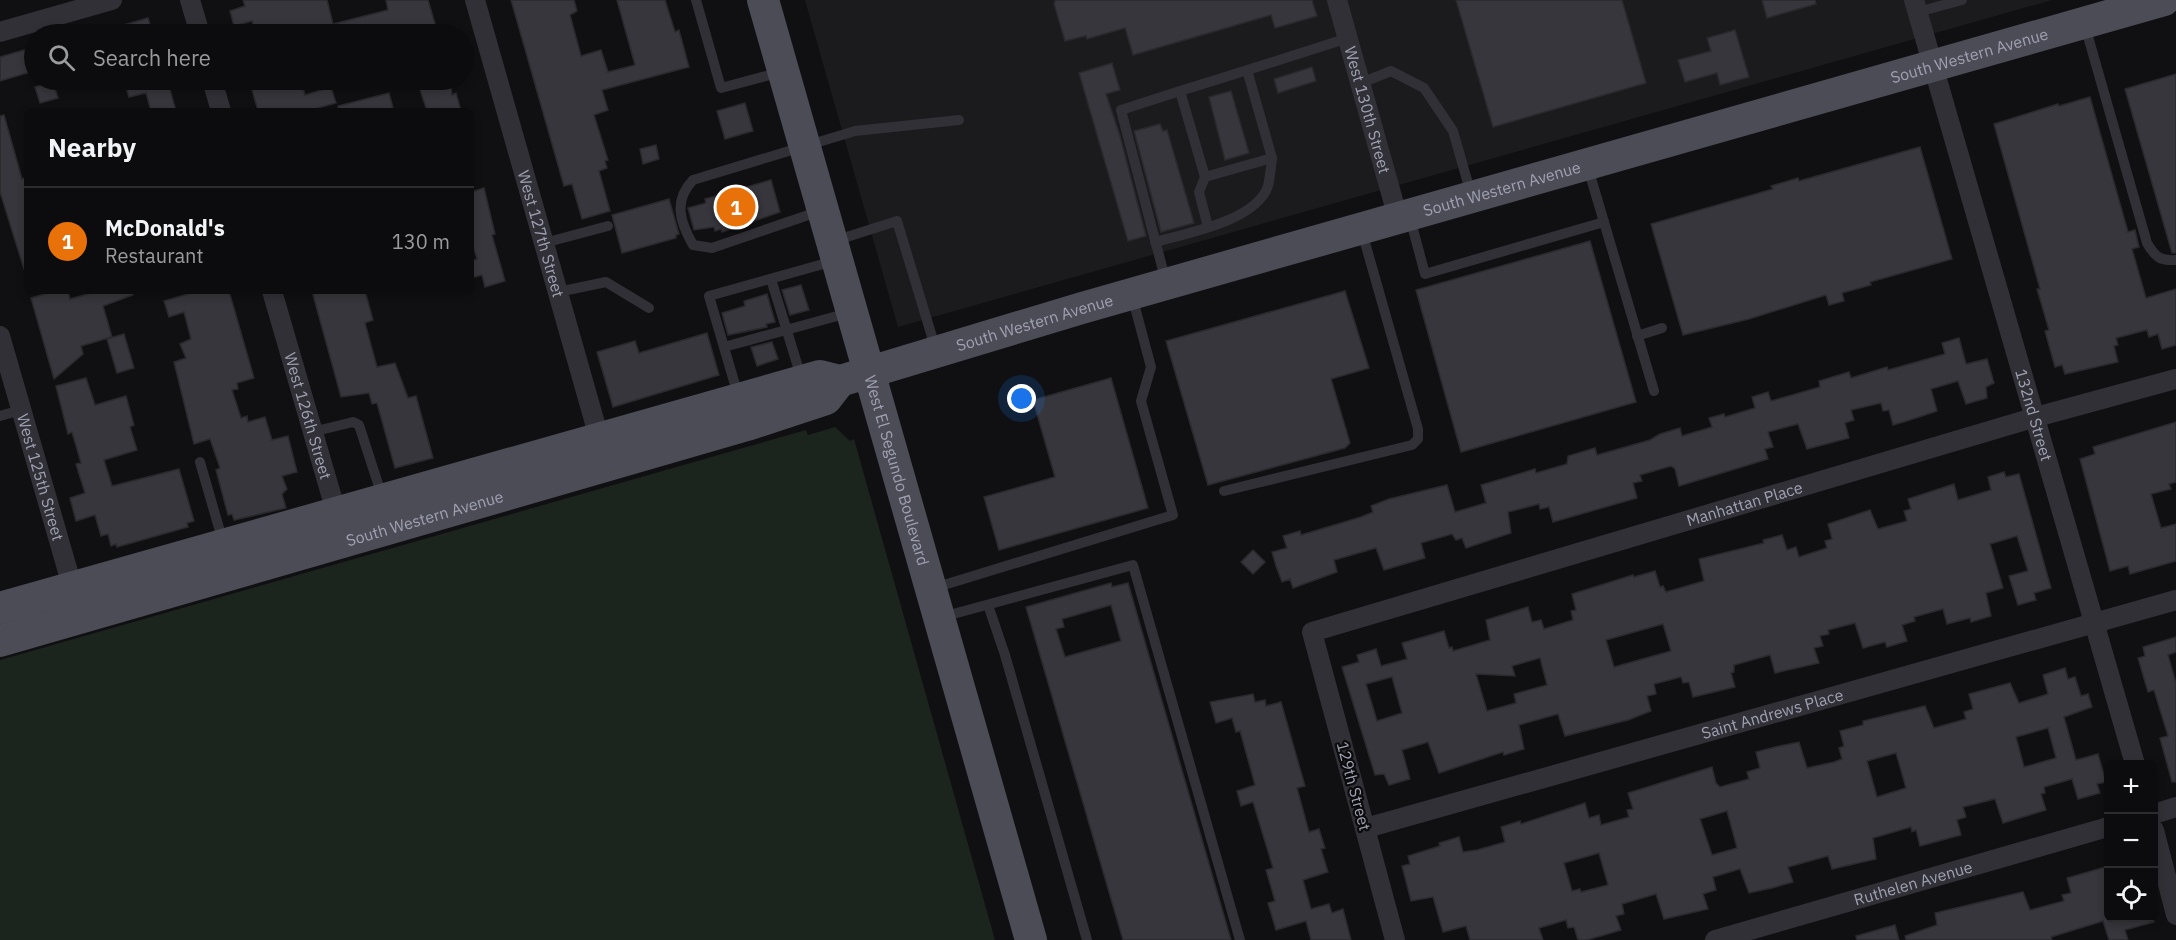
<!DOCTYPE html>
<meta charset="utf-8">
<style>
body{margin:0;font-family:"IBM Plex Sans",sans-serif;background:#1a191b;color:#f1f3f6}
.controls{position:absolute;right:18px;bottom:18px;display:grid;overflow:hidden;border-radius:9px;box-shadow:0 3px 9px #0003}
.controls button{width:54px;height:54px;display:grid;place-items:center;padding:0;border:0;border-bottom:2px solid #2c2b2e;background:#0c0b0d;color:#f1f3f6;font:30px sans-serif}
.you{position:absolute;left:1022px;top:399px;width:21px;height:21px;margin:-15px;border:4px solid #fff;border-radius:50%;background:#1a73e8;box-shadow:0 0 0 9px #1a73e833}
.badge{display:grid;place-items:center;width:39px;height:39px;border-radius:50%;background:#0f766e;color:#fff;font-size:20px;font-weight:700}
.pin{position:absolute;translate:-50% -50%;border:3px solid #fff;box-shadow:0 2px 6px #0006}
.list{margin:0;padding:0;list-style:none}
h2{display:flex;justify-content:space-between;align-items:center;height:78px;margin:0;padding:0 24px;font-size:26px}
h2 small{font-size:20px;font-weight:400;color:#9a9b9d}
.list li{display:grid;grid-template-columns:39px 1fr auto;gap:18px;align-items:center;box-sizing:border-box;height:108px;padding:0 24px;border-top:2px solid #2c2b2e}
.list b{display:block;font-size:22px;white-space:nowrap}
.list p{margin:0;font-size:20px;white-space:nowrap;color:#9a9b9d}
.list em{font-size:20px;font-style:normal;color:#9a9b9d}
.icon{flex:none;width:33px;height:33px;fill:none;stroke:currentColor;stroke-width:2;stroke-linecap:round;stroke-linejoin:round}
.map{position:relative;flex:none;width:2176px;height:940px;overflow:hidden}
.search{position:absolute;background:#0c0b0d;box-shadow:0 3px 9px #0003;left:24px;top:24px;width:450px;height:66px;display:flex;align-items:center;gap:15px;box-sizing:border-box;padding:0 21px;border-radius:33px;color:#9a9b9d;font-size:22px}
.panel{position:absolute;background:#0c0b0d;box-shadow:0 3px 9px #0003;left:24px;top:108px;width:450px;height:186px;border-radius:9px}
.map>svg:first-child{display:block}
</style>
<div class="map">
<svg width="2176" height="940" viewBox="0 0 2176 940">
<rect width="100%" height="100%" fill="#100f11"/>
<polygon fill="#1b1b1e" points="805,0 2052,0 898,327"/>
<polygon fill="#1c241e" points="835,427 850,441 854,439 995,940 0,940 0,660 806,430 808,435"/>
<g fill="#37363c" stroke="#2a292d" stroke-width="1.5" fill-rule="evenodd">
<polygon points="243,0 327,0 333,24 388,10 386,0 428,0 438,34 392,34 390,27 360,34 256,34 252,21 234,26 230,11 245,6"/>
<polygon points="511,0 574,0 577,11 570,15 581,56 601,50 608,72 635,65 617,0 665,0 675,32 679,30 689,67 602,90 608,110 594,115 608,160 605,161 607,168 599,171 610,211 582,219 572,184 564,186"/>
<polygon points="1055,0 1312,0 1317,16 1275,28 1271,15 1133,55 1125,28 1087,39 1086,36 1065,41 1054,4"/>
<polygon points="1456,0 1622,0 1646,83 1493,127"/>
<polygon points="1762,0 1815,0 1816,4 1767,18"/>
<polygon points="148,18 153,34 106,34 106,30"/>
<polygon points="1735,30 1749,77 1720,85 1717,73 1685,82 1678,60 1711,51 1707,38"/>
<polygon points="34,47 34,71 0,81 0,57"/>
<polygon points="1112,63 1120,90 1106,94 1120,136 1146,236 1128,241 1079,73"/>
<polygon points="1312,67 1316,81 1278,93 1274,79"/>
<polygon points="2176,74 2176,253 2172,253 2125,89"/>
<polygon points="124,80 177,80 178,84 169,86 176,111 151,111 146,93 129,97"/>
<polygon points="265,80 301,80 305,95 331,87 336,103 307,111 258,111 251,86 266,82"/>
<polygon points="417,80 450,80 452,95 456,93 461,111 427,111"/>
<polygon points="53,82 58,98 40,103 35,87"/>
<polygon points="1231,91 1249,153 1225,160 1209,97"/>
<polygon points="389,93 393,108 381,111 338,111 338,106"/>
<polygon points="2090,97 2128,232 2135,230 2139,247 2132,249 2146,298 2176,289 2176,345 2162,349 2158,334 2149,337 2147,330 2116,338 2118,345 2114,346 2118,362 2065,374 2062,365 2055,367 2045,331 2049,330 2037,289 2040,289 1994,124 2058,104 2059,106"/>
<polygon points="745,103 753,131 725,139 717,111"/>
<polygon points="4,115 22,179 27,177 27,269 24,269 0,192 0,116"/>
<polygon points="1160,124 1163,131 1167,130 1194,223 1161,232 1134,131"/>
<polygon points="656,145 659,159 643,164 640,149"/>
<polygon points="1920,147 1952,259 1870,282 1871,285 1842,293 1844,301 1829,305 1826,295 1749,319 1683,335 1651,224 1773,189 1771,186 1798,178 1799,181"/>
<polygon points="771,180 780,212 722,232 721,229 715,231 714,227 694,230 688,208 706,203 705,199"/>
<polygon points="484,188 495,234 492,235 505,281 485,287 482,275 471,278 471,261 477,259 471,240 471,192"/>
<polygon points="669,199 679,234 676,235 676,238 622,253 612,215"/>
<polygon points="1590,241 1636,402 1461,452 1416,290"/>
<polygon points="801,285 809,310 790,315 782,290"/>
<polygon points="54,291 68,291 70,299 98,291 133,291 133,295 103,306 112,337 81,346 83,354 54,379 31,298"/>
<polygon points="198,291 229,291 254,378 237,383 238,389 232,390 241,418 247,416 248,422 265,417 272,440 288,436 297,472 282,476 287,489 282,494 286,508 234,520 232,514 228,515 216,470 220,468 210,439 194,444 174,362 186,358 180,344 191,339 184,312 169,317 164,301"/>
<polygon points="312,291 365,291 373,320 365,323 377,367 395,363 408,398 416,396 433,458 395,468 377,403 372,404 369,393 341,397"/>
<polygon points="1345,291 1369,368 1331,379 1350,443 1345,448 1208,485 1166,341"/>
<polygon points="767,294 775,322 766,324 767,327 728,335 722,313 745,306 744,301"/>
<polygon points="707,333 719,375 613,407 597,352 635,341 639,353"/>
<polygon points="124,334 134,368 117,373 107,339"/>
<polygon points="1959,338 1966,364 1987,359 1994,383 1986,387 1987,398 1966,404 1958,381 1931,389 1937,411 1913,419 1893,425 1889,410 1883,411 1881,403 1851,410 1854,420 1845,423 1849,438 1807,449 1798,424 1768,432 1773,447 1765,449 1768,459 1679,486 1675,469 1671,466 1640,475 1642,481 1633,483 1637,498 1553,522 1549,507 1540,509 1539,504 1508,512 1511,533 1466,548 1462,538 1456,540 1452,534 1421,543 1425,558 1384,570 1376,548 1334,560 1337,572 1293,588 1290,579 1282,582 1276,566 1272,552 1287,548 1283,536 1300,531 1301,535 1361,517 1373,512 1371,506 1389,499 1447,485 1455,512 1486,503 1481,485 1535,469 1536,473 1567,464 1568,456 1595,448 1597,455 1650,440 1660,434 1680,428 1682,436 1712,427 1709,418 1724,414 1725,417 1755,408 1752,397 1768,392 1771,401 1820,387 1819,381 1849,372 1851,378 1887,367 1888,370 1945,354 1942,343"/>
<polygon points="772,342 778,359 757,366 751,347"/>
<polygon points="86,378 95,405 126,396 134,425 130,427 137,450 104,460 112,486 179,469 194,521 187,523 188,527 117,547 116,544 111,546 108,534 101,536 95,515 76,521 70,498 85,493 76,464 81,463 72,432 68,434 56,386"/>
<polygon points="1111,378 1148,508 999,550 984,497 1055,477 1033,400"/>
<polygon points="2176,422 2176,482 2169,484 2171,489 2151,494 2161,528 2176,524 2176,561 2130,574 2128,566 2110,571 2080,459 2095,454 2093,447"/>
<path d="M2004 472 2006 477 2019 474 2051 588 2034 593 2036 600 2018 605 2009 576 2028 571 2017 536 1990 544 2003 588 1986 593 1991 616 1971 622 1970 618 1947 624 1943 609 1914 617 1915 621 1902 625 1907 641 1887 647 1885 642 1863 648 1855 623 1828 630 1829 634 1820 636 1823 646 1814 648 1819 663 1775 673 1770 655 1734 665V672L1731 673 1735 687 1693 697 1689 682 1683 683 1681 677 1654 684 1656 694 1647 696 1651 711 1628 720 1565 736 1558 714 1519 725 1524 749 1504 755 1503 752 1439 773 1428 742 1402 750 1410 779 1389 785 1384 774 1375 775 1342 667 1359 662 1357 655 1376 649 1381 666 1407 659 1402 643 1444 631 1449 648 1452 647 1453 651 1490 640 1486 620 1528 607 1532 622 1541 620 1544 629 1573 620 1571 611 1576 610 1572 594 1633 575 1634 577 1655 571 1660 587 1663 586 1666 592 1704 581 1699 559 1764 543 1763 540 1782 535 1787 550 1796 547 1799 557 1827 548 1825 541 1832 539 1828 524 1870 510 1878 529 1907 521 1904 511 1911 509 1908 499 1954 484 1958 500 1991 490 1988 477ZM1663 624 1671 651 1614 667 1606 640ZM1540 658 1547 685 1514 694 1516 703 1487 711 1476 674 1515 676 1512 666ZM1392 677 1402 713 1377 721 1366 684Z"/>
<polygon points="1253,550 1265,562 1253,574 1241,562"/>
<path d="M1111 583 1112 587 1128 583 1231 940H1123L1026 607ZM1111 605 1121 641 1065 657 1056 629 1064 627 1062 619Z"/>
<polygon points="2176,637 2176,652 2168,655 2176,683 2176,782 2172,782 2160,738 2168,736 2154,690 2148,692 2138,658 2145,656 2143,647"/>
<path d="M2065 668 2068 679 2075 677 2081 696 2088 694 2092 707 2064 717 2076 760 2098 754 2106 782 2097 784 2100 793 2078 799 2072 779 2044 787 2045 793 2041 794 2046 810 2003 823 1995 799 1963 807 1966 817 1957 820 1961 835 1920 846 1916 830 1912 832 1911 827 1873 838 1876 859 1832 869 1828 856 1788 867 1793 882 1772 888 1749 893 1740 869 1713 877 1716 890 1703 894 1708 909 1664 919 1656 894 1622 904 1624 914 1616 916 1621 930 1587 940H1578L1574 927 1568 928 1566 920 1539 928 1543 940H1470L1466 926 1443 932 1433 897 1411 901 1402 866 1410 864 1408 856 1440 846 1439 843 1459 837 1463 852 1477 850 1505 842 1501 827 1520 821 1521 824 1585 803 1589 818 1599 815 1601 825 1629 817 1627 810 1633 809 1628 793 1712 767 1716 783 1720 787 1749 779 1747 772 1760 768 1756 752 1775 747 1799 742 1807 768 1834 762 1842 759 1839 748 1844 746 1840 731 1863 725V721L1925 706 1934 728 1966 719 1964 712 1973 709 1969 694 2010 683 2019 703 2048 694 2043 675ZM2048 728 2056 758 2024 767 2016 737ZM1896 753 1906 788 1877 797 1867 761ZM1727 811 1737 848 1712 855 1700 819ZM1599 853 1608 885 1581 892 1580 889 1572 891 1564 863Z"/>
<polygon points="1253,694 1255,702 1265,700 1266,706 1281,702 1305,786 1297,788 1309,832 1319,829 1325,848 1321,849 1328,872 1303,880 1311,909 1329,904 1332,913 1343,909 1351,940 1311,940 1306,921 1276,930 1268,903 1275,901 1266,870 1273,868 1253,802 1241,806 1237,791 1255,785 1240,731 1236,732 1232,718 1216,723 1210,702"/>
<polygon points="2109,866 2109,918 2153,918 2154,922 2125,930 2128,940 2109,940 2103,921 2051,937 2052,940 1906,940 1905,936 1937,925 1935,913 1956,908 2023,892 2030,910 2064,901 2062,895 2071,893 2067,878"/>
<polygon points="1895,925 1899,940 1857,940 1856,936"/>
</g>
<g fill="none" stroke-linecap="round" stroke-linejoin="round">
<g stroke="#313036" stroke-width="10">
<polyline points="696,0 721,88 781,72"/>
<polyline points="1918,12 1962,0"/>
<path d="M2085 26 2147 243C2155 257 2160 261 2176 260"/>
<path d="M1247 70 1272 158 1205 177 1180 91C1236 74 1292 56 1348 38"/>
<polyline points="1361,83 1391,71 1424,88 1453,131 1471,194"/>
<polyline points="1588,168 1654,391"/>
<polyline points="1205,177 1199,192 1208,227"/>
<path d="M820 211 712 248 693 245C680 222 673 201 693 180L855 131 959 120"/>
<polyline points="1410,218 1425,274 1604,222"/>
<polyline points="834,241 897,221 936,350"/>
<path d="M1155 242C1187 233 1256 221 1268 186 1270 177 1271 167 1272 158"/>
<polyline points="544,243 608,226"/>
<polyline points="771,279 802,380"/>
<polyline points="1166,282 1121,110 1180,91"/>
<polyline points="558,292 606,282 649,308"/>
<polyline points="1637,336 1662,328"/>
<polyline points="724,347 848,313"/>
<polyline points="738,395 709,296 834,261"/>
<polyline points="0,416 21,410"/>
<polyline points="312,432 353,422 359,425 382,496"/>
<polyline points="200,462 223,542"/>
<polyline points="1224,491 1412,445 1418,439 1418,429 1362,232"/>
<polyline points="934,588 1173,515 1141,401 1151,367 1132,296"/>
<polyline points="988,605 1005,655 1087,940"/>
<polyline points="942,617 1133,565 1240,940"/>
</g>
<g stroke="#313036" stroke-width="20">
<polyline points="190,0 200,34"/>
<path id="s1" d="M475 0 602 448"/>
<path id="s2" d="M1337 0 1398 218"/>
<path id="s3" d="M1914 0 2135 764"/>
<polyline points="0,32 112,0"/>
<polyline points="212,80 221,111"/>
<path id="s4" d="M272 291 339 522"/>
<path id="s5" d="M0 336 75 596"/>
<polyline points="2154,814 2176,807"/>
<path id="s6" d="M1366 828 2176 600"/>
<polyline points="2154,830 2176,915"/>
<path id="s7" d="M1395 940 1312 632 2036 417 2176 379"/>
<path id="s8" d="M1715 940 2108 827"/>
</g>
<g stroke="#4c4c56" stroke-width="32">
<path id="s9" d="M763 0 1031 940"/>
<path id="s10" d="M0 608 820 376 840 381 1082 308 2164 0"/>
<path id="s11" d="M0 641 747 425 826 399 840 381"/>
</g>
</g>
<g text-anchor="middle" stroke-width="4.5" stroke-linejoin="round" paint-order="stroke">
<g font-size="16" fill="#9fa1b3" stroke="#0b0b0c">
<text dy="6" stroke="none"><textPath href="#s10" startOffset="2048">South Western Avenue</textPath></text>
<text dy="6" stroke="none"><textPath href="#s2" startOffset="114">West 130th Street</textPath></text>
<text dy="6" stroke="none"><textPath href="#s10" startOffset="1562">South Western Avenue</textPath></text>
<text dy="6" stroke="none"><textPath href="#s1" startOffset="243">West 127th Street</textPath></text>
<text dy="6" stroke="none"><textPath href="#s10" startOffset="1076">South Western Avenue</textPath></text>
<text dy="6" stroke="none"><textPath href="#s3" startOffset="432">132nd Street</textPath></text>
<text dy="6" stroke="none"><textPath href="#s4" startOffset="130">West 126th Street</textPath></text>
<text dy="6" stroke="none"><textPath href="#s9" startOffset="489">West El Segundo Boulevard</textPath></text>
<text dy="6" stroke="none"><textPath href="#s5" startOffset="147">West 125th Street</textPath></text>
<text dy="6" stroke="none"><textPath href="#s7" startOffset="770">Manhattan Place</textPath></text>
<text dy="6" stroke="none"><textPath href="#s11" startOffset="442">South Western Avenue</textPath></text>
<text dy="6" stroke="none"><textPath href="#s6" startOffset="422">Saint Andrews Place</textPath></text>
<text transform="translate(1354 786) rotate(75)" y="6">129th Street</text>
<text dy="6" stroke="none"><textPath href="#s8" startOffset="206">Ruthelen Avenue</textPath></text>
</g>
</g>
</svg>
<div class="controls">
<button>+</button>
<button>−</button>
<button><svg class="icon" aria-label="locate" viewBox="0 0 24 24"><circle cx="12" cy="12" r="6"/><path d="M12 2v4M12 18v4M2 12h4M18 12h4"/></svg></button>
</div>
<div class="you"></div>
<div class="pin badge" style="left:736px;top:207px;background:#e8710a">1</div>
<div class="search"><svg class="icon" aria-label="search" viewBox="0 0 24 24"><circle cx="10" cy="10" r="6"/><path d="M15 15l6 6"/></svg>Search here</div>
<section class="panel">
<h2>Nearby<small></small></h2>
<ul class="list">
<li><span class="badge" style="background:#e8710a">1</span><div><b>McDonald's</b><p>Restaurant</p></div><em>130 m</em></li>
</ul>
</section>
</div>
